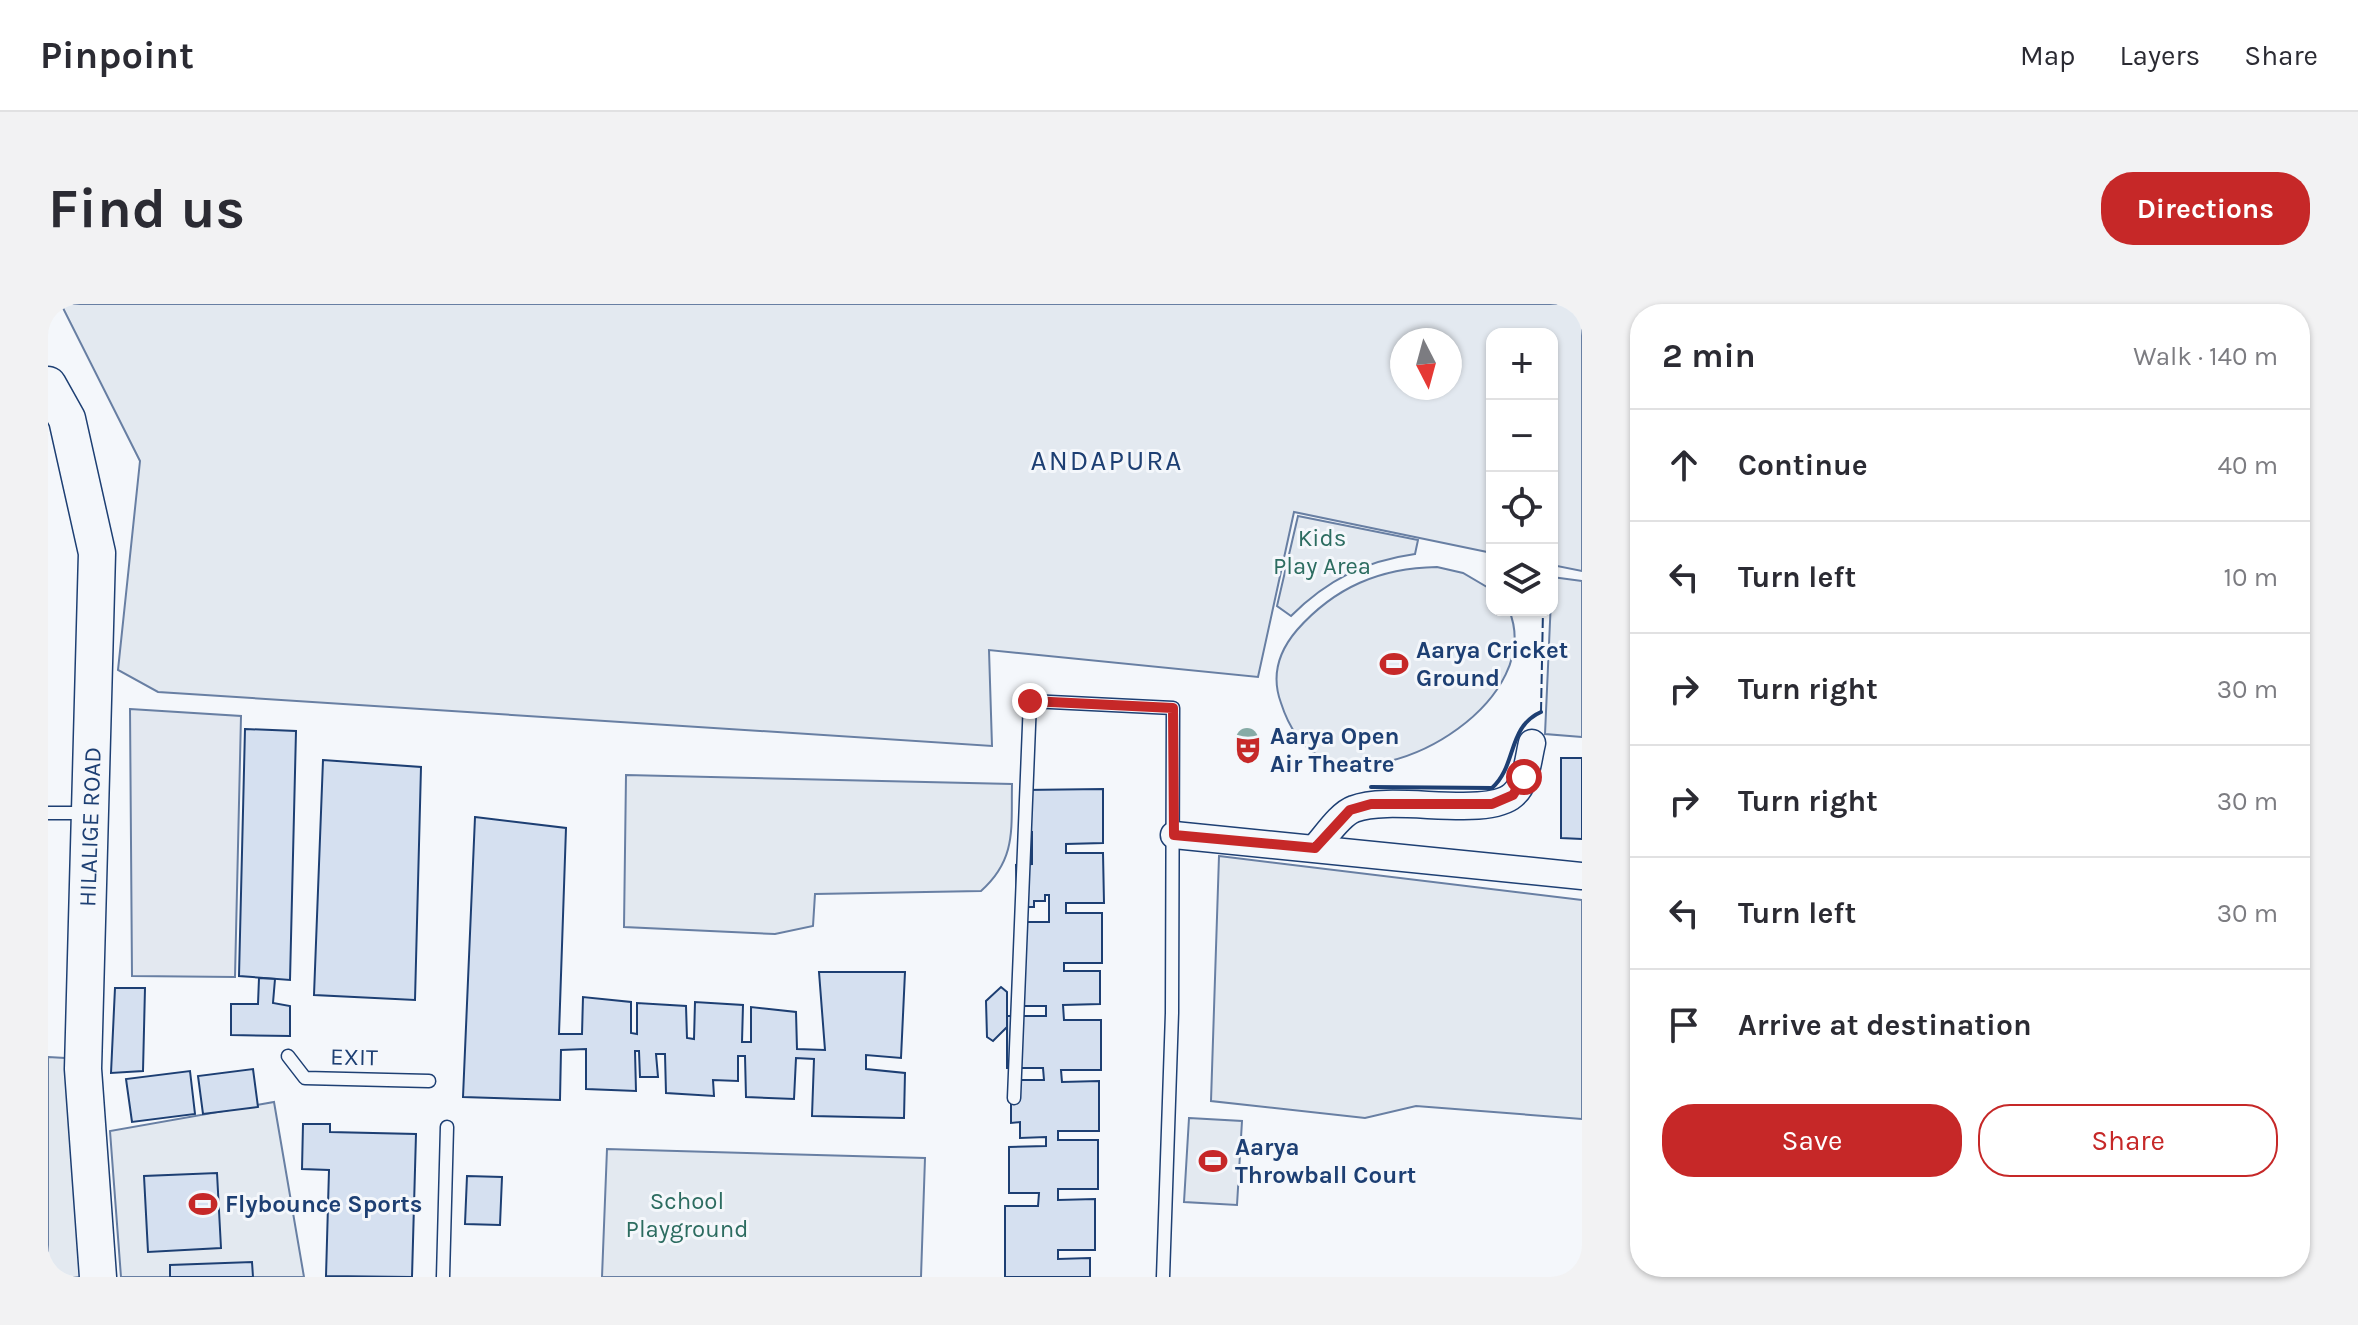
<!DOCTYPE html>
<meta charset="utf-8">
<style>
body{margin:0;font-family:Karla,sans-serif;background:#f2f2f3;color:#2b2b33}
.controls{position:absolute;right:24px;top:24px;display:grid;overflow:hidden;border-radius:16px;box-shadow:0 2px 6px #0004}
.controls button{width:72px;height:72px;display:grid;place-items:center;padding:0;border:0;border-bottom:2px solid #e1e1e2;background:#fff;color:#2b2b33;font:40px sans-serif}
.compass{position:absolute;left:1342px;top:24px;width:72px;height:72px;border-radius:50%;background:#fff;box-shadow:0 2px 6px #0004;rotate:174deg}
.stop{position:absolute;width:24px;height:24px;margin:-18px;border:6px solid #c62828;border-radius:50%;background:#fff}
.stop.end{background:#c62828;border-color:#fff;box-shadow:0 2px 8px #0008}
.list{margin:0;padding:0;list-style:none}
h2{display:flex;justify-content:space-between;align-items:center;height:104px;margin:0;padding:0 32px;font-size:34px}
h2 small{font-size:26px;font-weight:400;color:#7c7c81}
.list li{display:grid;grid-template-columns:52px 1fr auto;gap:24px;align-items:center;box-sizing:border-box;height:112px;padding:0 32px;border-top:2px solid #e1e1e2}
.list b{display:block;font-size:30px;white-space:nowrap}
.list em{font-size:26px;font-style:normal;color:#7c7c81}
.actions{display:flex;gap:16px;padding:24px 32px}
.actions a{flex:1;padding:18px 0;border:2px solid #c62828;border-radius:32px;text-align:center;font-size:28px;color:#c62828}
.actions .main{background:#c62828;color:#fff}
.icon{flex:none;width:44px;height:44px;fill:none;stroke:currentColor;stroke-width:2;stroke-linecap:round;stroke-linejoin:round}
.map{position:relative;flex:none;width:1534px;height:973px;overflow:hidden;border-radius:32px}
header{display:flex;align-items:center;gap:48px;box-sizing:border-box;height:112px;padding:0 40px;background:#fff;border-bottom:2px solid #e1e1e2}
header strong{font-size:38px}
nav{display:flex;gap:44px;margin-inline-start:auto;font-size:28px}
.intro{display:flex;align-items:center;justify-content:space-between;box-sizing:border-box;height:192px;padding:0 48px}
h1{margin:0;font-size:56px}
.button{padding:20px 36px;border-radius:32px;background:#c62828;color:#fff;font-size:28px;font-weight:700}
main{display:flex;gap:48px;padding:0 48px}
aside{flex:1;background:#fff;border-radius:32px;box-shadow:0 2px 6px #0004}
.map>svg:first-child{display:block}
</style>
<header>
<strong>Pinpoint</strong>
<nav><a>Map</a><a>Layers</a><a>Share</a></nav>
</header>
<div class="intro"><h1>Find us</h1><a class="button">Directions</a></div>
<main>
<div class="map">
<svg width="1534" height="973" viewBox="0 0 1534 973">
<rect width="100%" height="100%" fill="#f4f7fb"/>
<g fill="#e3e9f0" stroke="#687fa3" stroke-width="2" fill-rule="evenodd">
<path d="M13 0H1534V267L1504 261V30H1444V249L1246 208 1210 373 941 346 944 442 110 388 70 366 92 157ZM1354 36H1402V84H1354Z"/>
<path d="M1250 212 1370 236 1367 250C1317 257 1279 276 1243 312L1229 302Z"/>
<path d="M1389 263 1415 269 1444 286V306H1461C1497 393 1350 486 1277 455 1254 446 1240 421 1233 399 1223 372 1231 347 1249 326 1287 283 1332 264 1389 263Z"/>
<polygon points="1504,273 1534,277 1534,433 1497,430"/>
<path d="M578 471 964 480C963 524 969 555 933 587L767 590 765 622 727 630 576 623Z"/>
<polygon points="1171,552 1534,596 1534,815 1368,802 1317,814 1163,797"/>
<polygon points="0,753 17,754 33,973 0,973"/>
<polygon points="226,798 256,973 73,973 62,827"/>
<polygon points="1141,814 1194,817 1189,901 1136,898"/>
<polygon points="559,845 877,854 873,973 554,973"/>
</g>
<polygon fill="#e3e8f0" stroke="#687fa3" stroke-width="2" points="82,405 193,412 187,673 84,672"/>
<g fill="#d5e0f0" stroke="#1d3f73" stroke-width="2">
<polygon points="197,425 248,427 242,676 191,672"/>
<polygon points="1513,454 1534,454 1534,535 1513,534"/>
<polygon points="275,456 373,463 367,696 266,691"/>
<polygon points="1055,485 1055,539 1018,540 1018,549 1055,549 1056,599 1018,599 1018,609 1054,609 1054,659 1016,659 1016,667 1052,667 1052,700 1015,701 1016,716 1053,716 1053,766 1013,766 1014,778 1051,777 1051,827 1010,827 1010,836 1050,836 1050,885 1010,885 1010,896 1047,895 1047,946 1010,946 1010,955 1042,954 1042,973 957,973 957,902 990,902 991,889 961,889 961,843 998,842 998,833 972,834 972,818 963,819 963,776 996,776 995,764 959,764 959,712 998,712 998,702 968,702 968,618 1001,618 1001,591 997,591 997,597 986,597 986,603 969,603 968,561 984,560 984,528 976,528 975,486"/>
<polygon points="427,513 518,524 511,730 534,730 535,693 583,698 583,729 589,730 589,699 638,702 639,734 646,735 647,698 695,701 694,738 703,738 703,703 748,708 749,745 777,746 771,668 857,668 853,754 818,751 818,765 857,769 856,814 764,812 766,755 748,754 746,795 698,793 697,752 690,752 690,777 665,776 666,792 618,789 617,750 608,750 610,773 592,773 591,747 587,747 588,787 538,785 538,745 513,746 512,796 415,793"/>
<polygon points="211,674 227,675 225,699 242,702 242,732 183,731 183,700 210,700"/>
<polygon points="953,683 959,688 959,723 945,737 939,733 938,697"/>
<polygon points="67,684 97,684 95,767 63,769"/>
<polygon points="205,765 210,803 155,810 150,772"/>
<polygon points="142,767 147,810 84,818 78,775"/>
<polygon points="255,820 282,820 282,828 368,830 364,973 278,972 281,866 254,865"/>
<polygon points="169,869 173,944 100,948 96,872"/>
<polygon points="419,872 454,873 452,921 417,920"/>
<polygon points="204,958 205,973 122,973 122,961"/>
</g>
<g fill="none" stroke-linecap="round" stroke-linejoin="round">
<defs>
<g id="lane">
<polyline points="0,509 39,509"/>
<polyline points="240,752 257,774 381,777"/>
<polyline points="966,794 982,397 1125,404 1124,709 1115,973"/>
<polyline points="395,973 399,823"/>
</g>
<g id="street">
<polyline points="1126,531 1534,572"/>
<path d="M1267 544C1278 532 1292 510 1306 505 1344 490 1438 515 1465 491 1479 479 1480 455 1484 439"/>
</g>
<polyline id="secondary" points="0,81 19,115 49,249 35,765 50,973"/>
</defs>
<use href="#lane" stroke="#1d3f73" stroke-width="15"/>
<use href="#street" stroke="#1d3f73" stroke-width="29"/>
<use href="#secondary" stroke="#1d3f73" stroke-width="39"/>
<use href="#lane" stroke="#f4f7fb" stroke-width="12"/>
<use href="#street" stroke="#f4f7fb" stroke-width="26"/>
<use href="#secondary" stroke="#f4f7fb" stroke-width="36"/>
<polyline stroke="#1d3f73" stroke-width="2" stroke-dasharray="10 4" stroke-linecap="butt" points="1493,408 1495,306"/>
<path stroke="#1d3f73" stroke-width="4" d="M1323 483 1444 484C1469 462 1459 423 1493 408"/>
</g>
<circle fill="#86aba6" cx="1199" cy="435" r="11"/>
<g fill="none" stroke-linecap="round" stroke-linejoin="round">
<polyline stroke="#c62828" stroke-width="10" points="982,397 1125,404 1126,531 1267,544 1302,506 1323,500 1444,500 1465,491 1476,473"/>
</g>
<defs>
<symbol id="stadium-bare" viewBox="-9 -9 18 18"><path d="M0-5a6.5 5 0 1 0 0 10a6.5 5 0 1 0 0-10ZM-3.5-1.8h7v3.6h-7Z" fill="#c62828" stroke="#f4f7fb" stroke-width="2.5" paint-order="stroke"/></symbol>
<symbol id="theatre-bare" viewBox="-9 -9 18 18"><path d="M-5-5.5Q0-4 5-5.5V0Q5 5 0 6Q-5 5-5 0ZM-3.3-2.5H-1v1.5H-3.3ZM1-2.5H3.3v1.5H1ZM-2.8 1Q0 5.5 2.8 1Z" fill="#c62828" stroke="#f4f7fb" stroke-width="2.5" paint-order="stroke"/></symbol>
</defs>
<g fill-rule="evenodd">
<use href="#stadium-bare" x="1326" y="340" width="40" height="40"/>
<use href="#theatre-bare" x="1180" y="426" width="40" height="40"/>
<use href="#stadium-bare" x="1145" y="837" width="40" height="40"/>
<use href="#stadium-bare" x="135" y="880" width="40" height="40"/>
</g>
<g text-anchor="middle" stroke-width="6" stroke-linejoin="round" paint-order="stroke">
<g font-size="24" fill="#2c6c60" stroke="#f4f7fb">
<text x="1274" y="242">Kids<tspan x="1274" dy="28">Play Area</tspan></text>
<text x="639" y="905">School<tspan x="639" dy="28">Playground</tspan></text>
</g>
<g font-size="24" font-weight="bold" fill="#1d3f73" stroke="#f4f7fb" text-anchor="start">
<text x="1368" y="354">Aarya Cricket<tspan x="1368" dy="28">Ground</tspan></text>
<text x="1222" y="440">Aarya Open<tspan x="1222" dy="28">Air Theatre</tspan></text>
<text x="1187" y="851">Aarya<tspan x="1187" dy="28">Throwball Court</tspan></text>
<text x="177" y="908">Flybounce Sports</text>
</g>
<g font-size="24" fill="#1d3f73" stroke="#f4f7fb">
<text transform="translate(42 523) rotate(-88)" y="8">HILALIGE ROAD</text>
<text transform="translate(306 753) rotate(1)" y="8">EXIT</text>
</g>
<g font-size="28" letter-spacing="2" fill="#1d3f73" stroke="#f4f7fb">
<text x="1059" y="166">ANDAPURA</text>
</g>
</g>
</svg>
<div class="controls">
<button>+</button>
<button>−</button>
<button><svg class="icon" aria-label="locate" viewBox="0 0 24 24"><circle cx="12" cy="12" r="6"/><path d="M12 2v4M12 18v4M2 12h4M18 12h4"/></svg></button>
<button><svg class="icon" aria-label="layers" viewBox="0 0 24 24"><path d="M12 4l9 5-9 5-9-5zM3 14l9 5 9-5"/></svg></button>
</div>
<svg class="compass" viewBox="-18 -18 36 36"><path d="M0-13l5 13h-10z" fill="#e53935"/><path d="M0 13l5-13h-10z" fill="#7c7c81"/></svg>
<div class="stop" style="left:1476px;top:473px"></div>
<div class="stop end" style="left:982px;top:397px"></div>
</div>
<aside>
<h2>2 min<small>Walk · 140 m</small></h2>
<ul class="list">
<li><svg class="icon" aria-label="ahead" viewBox="0 0 24 24"><path d="M12 20V5M6 11l6-6 6 6"/></svg><div><b>Continue</b></div><em>40 m</em></li>
<li><svg class="icon" aria-label="left" viewBox="0 0 24 24"><path d="M17 20v-9H6M10 6l-5 5 5 5"/></svg><div><b>Turn left</b></div><em>10 m</em></li>
<li><svg class="icon" aria-label="right" viewBox="0 0 24 24"><path d="M7 20v-9h11M14 6l5 5-5 5"/></svg><div><b>Turn right</b></div><em>30 m</em></li>
<li><svg class="icon" aria-label="right" viewBox="0 0 24 24"><path d="M7 20v-9h11M14 6l5 5-5 5"/></svg><div><b>Turn right</b></div><em>30 m</em></li>
<li><svg class="icon" aria-label="left" viewBox="0 0 24 24"><path d="M17 20v-9H6M10 6l-5 5 5 5"/></svg><div><b>Turn left</b></div><em>30 m</em></li>
<li><svg class="icon" aria-label="arrive" viewBox="0 0 24 24"><path d="M6 21V4h12l-3 4 3 4H6"/></svg><div><b>Arrive at destination</b></div></li>
</ul>
<div class="actions"><a class="main">Save</a><a>Share</a></div>
</aside>
</main>
